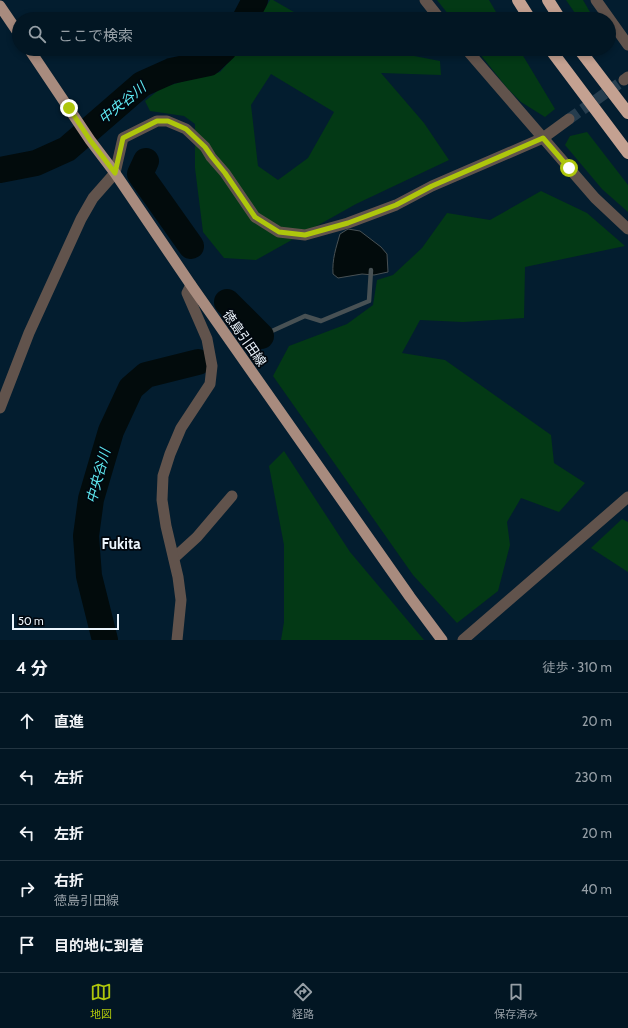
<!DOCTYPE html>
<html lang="ja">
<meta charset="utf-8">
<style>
body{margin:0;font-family:Cabin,"Noto Sans JP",sans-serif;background:#102330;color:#f1f3f6}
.scale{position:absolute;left:12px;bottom:10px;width:107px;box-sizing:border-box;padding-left:4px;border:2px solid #ecf5fd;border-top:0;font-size:11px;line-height:14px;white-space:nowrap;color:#ecf5fd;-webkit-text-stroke:3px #01070e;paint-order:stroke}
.stop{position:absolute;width:12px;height:12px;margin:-9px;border:3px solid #aec60c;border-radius:50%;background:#fff}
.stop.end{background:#aec60c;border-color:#fff;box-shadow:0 1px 4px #0008}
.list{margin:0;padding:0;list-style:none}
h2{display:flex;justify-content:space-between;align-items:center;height:52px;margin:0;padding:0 16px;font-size:17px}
h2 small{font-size:13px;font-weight:400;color:#969fa6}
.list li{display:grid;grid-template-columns:26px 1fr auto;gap:12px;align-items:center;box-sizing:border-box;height:56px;padding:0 16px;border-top:1px solid #233541}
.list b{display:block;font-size:15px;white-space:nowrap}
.list p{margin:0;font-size:13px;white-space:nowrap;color:#969fa6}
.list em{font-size:13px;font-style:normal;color:#969fa6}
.icon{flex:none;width:22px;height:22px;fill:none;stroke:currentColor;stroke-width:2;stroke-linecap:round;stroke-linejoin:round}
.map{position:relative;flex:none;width:628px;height:640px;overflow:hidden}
.search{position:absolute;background:#021623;box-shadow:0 2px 6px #0003;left:12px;right:12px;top:12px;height:44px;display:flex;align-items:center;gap:10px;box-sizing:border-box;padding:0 14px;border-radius:22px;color:#969fa6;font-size:15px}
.sheet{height:332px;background:#021623}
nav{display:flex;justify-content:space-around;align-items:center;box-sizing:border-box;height:56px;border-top:1px solid #233541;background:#021623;font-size:11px;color:#969fa6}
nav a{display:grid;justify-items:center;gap:2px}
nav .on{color:#aec60c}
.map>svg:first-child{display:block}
</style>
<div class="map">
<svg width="628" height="640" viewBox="0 0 628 640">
<rect width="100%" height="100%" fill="#031d2f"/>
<g fill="#033915" fill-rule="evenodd">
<polygon points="270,0 273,0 306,19 258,19"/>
<polygon points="437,0 489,0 500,19 452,19"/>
<polygon points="566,0 583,0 594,19 579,19"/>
<path d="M240 49H378L440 61 441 75 381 73 424 123 449 160 356 204 256 260 224 258 203 232 195 168V124L184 116 150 111 145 101 161 88 197 77 220 72ZM271 74 334 112 308 158 278 180 258 166 251 105Z"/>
<polygon points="476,49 519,49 555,109 545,117 521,102 507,88"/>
<polygon points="587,132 628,185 628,212 602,189 565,145 570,136"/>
<polygon points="541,191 587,213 625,246 525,267 524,318 463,322 420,320 402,353 445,360 551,435 554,463 585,483 559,512 521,498 507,522 510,545 498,591 457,623 413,575 273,376 289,346 347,324 373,305 377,280 393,275 422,248 447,213 490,220"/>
<polygon points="284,451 350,552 424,640 281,640 284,622 284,545 269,466"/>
<polygon points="622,519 628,522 628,572 591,548"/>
</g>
<path fill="#020b0c" stroke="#485154" d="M348 229 360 231 381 247 387 254 388 272 374 275 362 274 338 278 333 274C332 259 336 248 340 234Z"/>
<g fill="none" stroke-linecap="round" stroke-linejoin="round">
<polyline stroke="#485154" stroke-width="4.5" points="261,336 305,316 321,321 369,301 371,270"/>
<g stroke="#020b0c" stroke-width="26">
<polyline points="245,19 255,0"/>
<polyline points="146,161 140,174 191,246"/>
<polyline points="0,170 36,163 67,149 142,84 171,71 209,63 224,49"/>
<polyline points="227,302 261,336"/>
<polyline points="105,640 89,576 86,536 91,499 111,431 131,388 146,375 198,362"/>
</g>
<polyline stroke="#263d4e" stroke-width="11" stroke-dasharray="11 5.5" stroke-linecap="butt" points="569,119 624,80"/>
<g stroke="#61534c" stroke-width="11">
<polyline points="425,0 440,19"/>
<polyline points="596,0 628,45"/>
<polyline points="466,49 595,198 628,229"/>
<polyline points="624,80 628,77"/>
<polyline points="0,408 29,333 81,219 93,198 115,173 123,138 157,121 167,121 186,129 205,147 211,157 225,173 255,217 279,232 305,235 348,223 396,205 432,186 543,138 569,119"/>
<polyline points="174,558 197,537 232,496"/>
<polyline points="177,640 181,600 178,577 166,526 162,500 163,476 170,454 181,428 210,384 212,366 207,339 187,293 191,285"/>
<polyline points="463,640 628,497"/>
</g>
<g stroke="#a88b7e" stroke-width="11">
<polyline points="0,6 19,34"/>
<polyline points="29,49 90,140 115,173 191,285 410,597 442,640"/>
</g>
<g stroke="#c4a191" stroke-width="12">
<polyline points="518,0 530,19"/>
<polyline points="548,0 560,19"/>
<polyline points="550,49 628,153"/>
<polyline points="579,49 628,113"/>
</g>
</g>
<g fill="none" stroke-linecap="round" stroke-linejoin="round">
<polyline stroke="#aec60c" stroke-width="5" points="69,108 90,140 115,173 123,138 157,121 168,121 186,129 205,147 212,157 225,173 255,217 279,232 305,235 348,223 396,205 432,186 543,138 569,168"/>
</g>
<g text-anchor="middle" stroke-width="3.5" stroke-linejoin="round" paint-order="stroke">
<g font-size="13" fill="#ecf5fd" stroke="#01070e">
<text transform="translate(245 338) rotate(55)" y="5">徳島引田線</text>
</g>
<g font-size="14" font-style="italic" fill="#5feaf3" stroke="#01070e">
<text transform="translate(122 103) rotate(-39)" y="5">中央谷川</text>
<text transform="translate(98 476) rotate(-75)" y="5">中央谷川</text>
</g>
<g font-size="15" font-weight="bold" fill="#ecf5fd" stroke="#01070e">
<text x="121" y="549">Fukita</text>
</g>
</g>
</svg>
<div class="scale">50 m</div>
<div class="stop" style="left:569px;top:168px"></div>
<div class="stop end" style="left:69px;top:108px"></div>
<div class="search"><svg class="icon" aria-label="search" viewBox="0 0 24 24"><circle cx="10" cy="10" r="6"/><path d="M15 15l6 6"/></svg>ここで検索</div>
</div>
<section class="sheet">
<h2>4 分<small>徒歩 · 310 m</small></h2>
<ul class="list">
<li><svg class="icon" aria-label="ahead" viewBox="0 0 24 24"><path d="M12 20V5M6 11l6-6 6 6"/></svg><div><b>直進</b></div><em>20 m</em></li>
<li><svg class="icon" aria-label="left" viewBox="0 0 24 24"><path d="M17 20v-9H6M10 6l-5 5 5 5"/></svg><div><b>左折</b></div><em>230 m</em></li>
<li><svg class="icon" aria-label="left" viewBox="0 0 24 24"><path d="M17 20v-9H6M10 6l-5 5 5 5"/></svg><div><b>左折</b></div><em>20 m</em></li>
<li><svg class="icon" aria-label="right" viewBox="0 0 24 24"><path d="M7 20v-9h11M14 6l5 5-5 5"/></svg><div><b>右折</b><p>徳島引田線</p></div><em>40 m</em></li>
<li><svg class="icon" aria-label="arrive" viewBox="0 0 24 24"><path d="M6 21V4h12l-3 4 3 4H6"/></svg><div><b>目的地に到着</b></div></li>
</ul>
</section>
<nav>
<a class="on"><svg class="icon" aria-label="map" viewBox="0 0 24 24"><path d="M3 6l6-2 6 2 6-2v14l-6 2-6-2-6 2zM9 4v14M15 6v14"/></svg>地図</a>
<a><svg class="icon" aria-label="directions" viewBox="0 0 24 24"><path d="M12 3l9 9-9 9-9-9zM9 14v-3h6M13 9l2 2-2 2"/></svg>経路</a>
<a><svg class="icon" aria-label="saved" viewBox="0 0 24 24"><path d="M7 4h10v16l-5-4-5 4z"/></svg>保存済み</a>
</nav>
